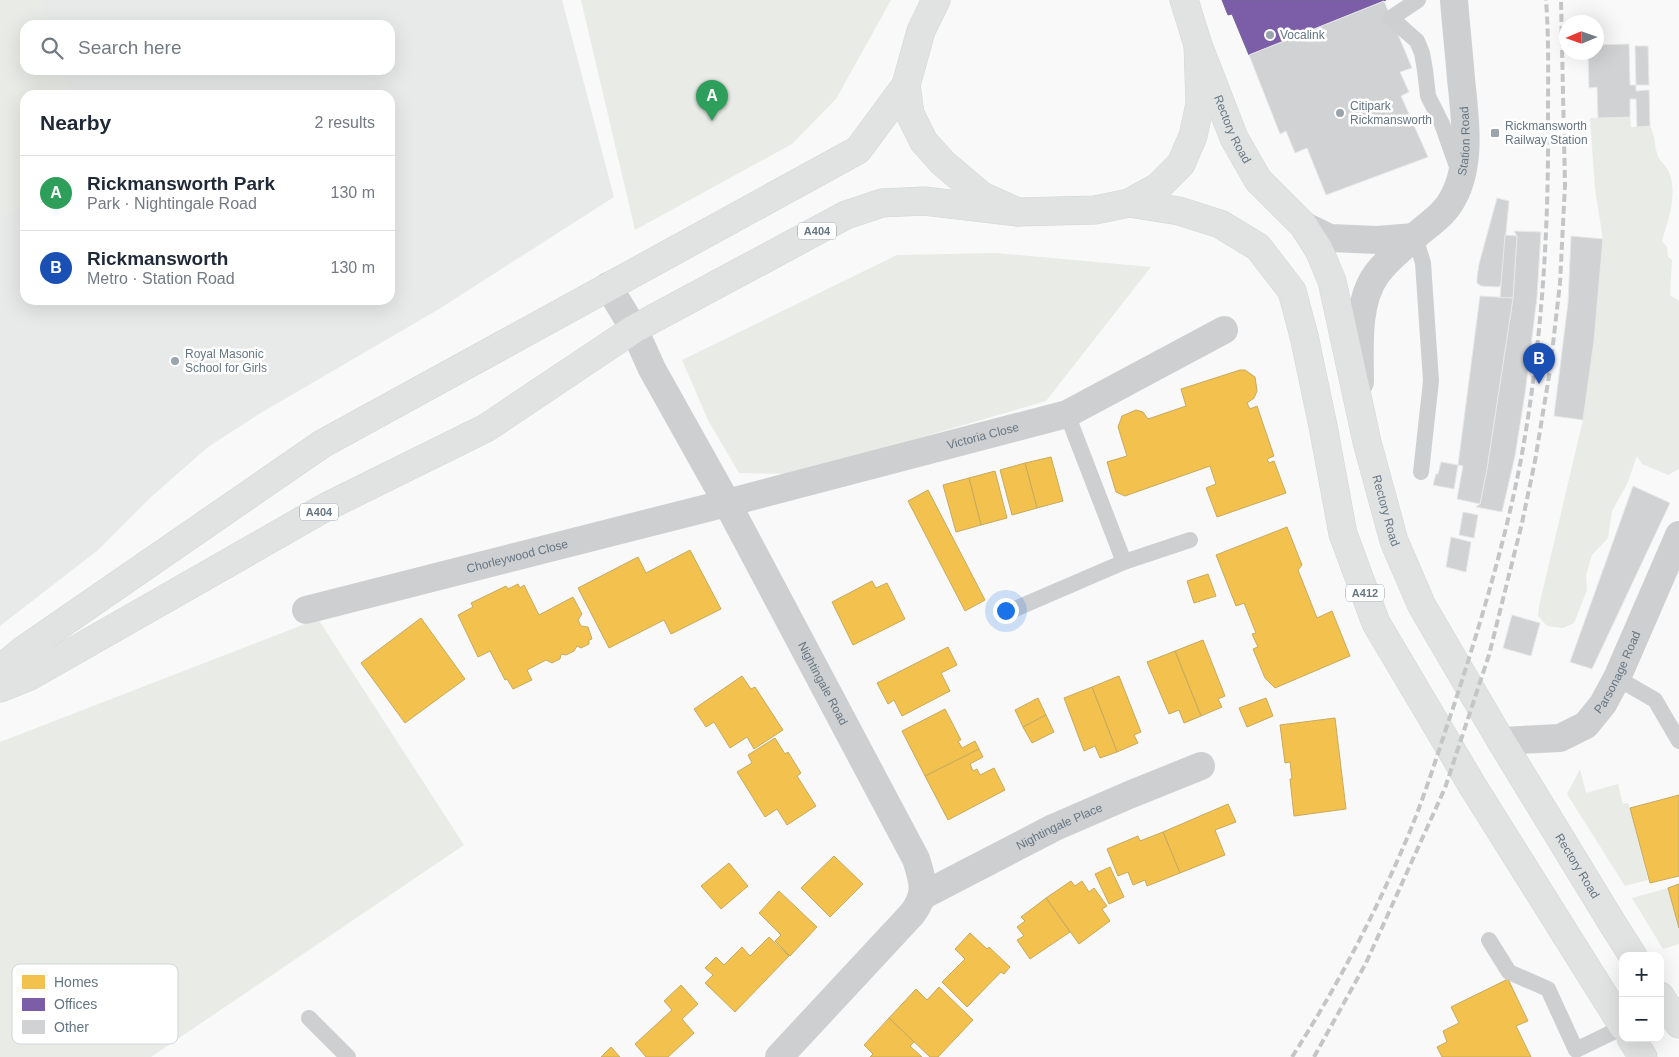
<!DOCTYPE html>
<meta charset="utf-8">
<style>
body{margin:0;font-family:Arial,sans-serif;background:#f2f2f3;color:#1f2937}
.controls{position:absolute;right:15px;bottom:15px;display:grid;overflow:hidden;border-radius:10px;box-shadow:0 5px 20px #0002}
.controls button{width:45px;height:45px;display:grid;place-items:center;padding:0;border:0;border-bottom:1px solid #e0e1e3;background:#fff;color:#1f2937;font:25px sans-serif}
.compass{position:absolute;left:1559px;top:15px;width:45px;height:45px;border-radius:50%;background:#fff;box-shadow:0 5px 20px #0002;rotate:268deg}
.you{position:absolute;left:1005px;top:610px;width:18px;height:18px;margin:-12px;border:4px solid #fff;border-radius:50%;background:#1a73e8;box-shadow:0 0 0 8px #1a73e833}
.badge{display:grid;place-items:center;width:32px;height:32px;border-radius:50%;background:#56606c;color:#fff;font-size:16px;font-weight:700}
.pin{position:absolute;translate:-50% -41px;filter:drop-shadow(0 1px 2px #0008)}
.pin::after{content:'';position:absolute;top:26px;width:18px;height:15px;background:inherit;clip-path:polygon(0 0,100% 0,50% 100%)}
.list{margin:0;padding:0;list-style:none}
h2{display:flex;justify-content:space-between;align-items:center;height:65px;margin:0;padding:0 20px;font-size:21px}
h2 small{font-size:16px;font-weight:400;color:#747a83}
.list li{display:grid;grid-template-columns:32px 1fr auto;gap:15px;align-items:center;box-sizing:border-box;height:75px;padding:0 20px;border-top:1px solid #e0e1e3}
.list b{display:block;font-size:19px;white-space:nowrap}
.list p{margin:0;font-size:16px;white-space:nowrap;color:#747a83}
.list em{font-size:16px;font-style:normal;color:#747a83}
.icon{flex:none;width:28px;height:28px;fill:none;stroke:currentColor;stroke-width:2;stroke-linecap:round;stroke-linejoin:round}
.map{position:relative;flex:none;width:1679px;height:1057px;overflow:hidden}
.search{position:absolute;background:#fff;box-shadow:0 5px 20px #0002;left:20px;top:20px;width:375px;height:55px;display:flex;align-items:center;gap:12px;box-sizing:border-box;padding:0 18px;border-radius:15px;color:#747a83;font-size:19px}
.panel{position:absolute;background:#fff;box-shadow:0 5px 20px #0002;left:20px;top:90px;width:375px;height:215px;border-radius:15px}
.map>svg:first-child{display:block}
</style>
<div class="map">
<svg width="1679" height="1057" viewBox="0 0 1679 1057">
<rect width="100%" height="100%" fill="#f9f9f9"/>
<path fill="#e8e9e9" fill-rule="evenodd" d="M0 0H562L614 197 439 309 259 414 208 447 150 498 98 550 0 626ZM25 25H390V70H25ZM25 95H390V300H25Z"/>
<g fill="#e8ebe6">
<polygon points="0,0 42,0 49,25 25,25 25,70 63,70 71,95 25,95 25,209 0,218"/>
<polygon points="581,0 891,0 836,99 792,144 635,230"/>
<path d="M1630 117 1631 127 1650 126C1656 138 1654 146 1658 156 1660 162 1667 166 1669 172 1678 194 1668 220 1662 241L1667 247 1668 257 1672 260 1670 295 1679 301V469L1668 475 1642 464 1637 456 1627 484 1612 511 1608 538 1592 555 1586 575 1587 590 1574 623 1563 628 1547 626 1538 616 1539 606 1583 420 1594 341 1603 239 1595 189 1590 118Z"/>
<polygon points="996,253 1151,267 1046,401 795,474 739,473 708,420 682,360 897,255"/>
<polygon points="318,619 464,845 151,1057 0,1057 0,742"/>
<polygon points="1580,769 1586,793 1618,784 1623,804 1628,803 1630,808 1648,880 1625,886 1567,794"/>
<polygon points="1668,888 1679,928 1679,944 1663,949 1632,898"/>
</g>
<g fill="#f2c14e" stroke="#c8aa5e">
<polygon points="1240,370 1245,370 1255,377 1257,391 1254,398 1247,403 1250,409 1257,406 1274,456 1267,459 1269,463 1274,461 1286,493 1217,517 1206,488 1216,484 1210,466 1125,496 1116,492 1107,462 1127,456 1118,427 1122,416 1136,410 1143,412 1148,419 1186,406 1181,389"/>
<polygon points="1051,457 1063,501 1037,508 1025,463"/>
<polygon points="1025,463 1037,508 1012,515 1000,470"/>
<polygon points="995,471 1007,518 981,525 969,478"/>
<polygon points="969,478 981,525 956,532 943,485"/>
<polygon points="928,490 985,600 965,611 908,501"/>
<polygon points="1287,527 1302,565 1298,570 1317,618 1332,611 1350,656 1275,688 1265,678 1253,649 1258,647 1252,634 1256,633 1244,603 1236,606 1216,555"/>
<polygon points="690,550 721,609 671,634 664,620 609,648 578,588 638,557 646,573"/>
<polygon points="1208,574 1216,596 1194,603 1187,581"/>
<polygon points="872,581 876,588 887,583 905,619 853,645 832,602"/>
<polygon points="518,584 520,588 524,585 539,615 573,597 582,614 578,620 581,626 588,627 592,639 589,640 589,644 581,648 577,646 574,651 566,655 561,654 560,659 552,663 546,660 527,670 532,680 513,689 507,679 505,680 490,651 478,657 458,615 473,607 471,603 506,586 508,589"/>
<polygon points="421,618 465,679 405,723 361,663"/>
<polygon points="1203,640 1225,696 1218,699 1222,707 1201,716 1175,651"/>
<polygon points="948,647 957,665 941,673 950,691 902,716 894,700 888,704 877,683"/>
<polygon points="1175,651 1201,716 1184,723 1179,710 1169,714 1147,662"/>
<polygon points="742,676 751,689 755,687 783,730 754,749 747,737 730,748 714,722 706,727 694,709"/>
<polygon points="1119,676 1141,732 1134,735 1138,743 1117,752 1092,687"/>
<polygon points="1092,687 1117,752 1100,758 1095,746 1084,751 1064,698"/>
<polygon points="1038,698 1046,715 1023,727 1015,710"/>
<polygon points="1266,698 1273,716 1247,727 1239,708"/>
<polygon points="945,709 961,740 958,741 962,748 975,741 979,749 925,776 902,731"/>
<polygon points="1046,715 1054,732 1032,743 1023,727"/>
<polygon points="1335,718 1346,809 1294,816 1290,779 1292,779 1290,762 1285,763 1280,725"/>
<polygon points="775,738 785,754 788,752 801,773 797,776 816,806 787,825 777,809 765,817 737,772 752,763 748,755"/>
<polygon points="979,749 983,757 970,764 973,771 977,769 980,775 994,768 1005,790 948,820 925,776"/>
<polygon points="1679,795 1679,876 1650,883 1630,808"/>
<polygon points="1228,804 1236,822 1215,830 1225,855 1180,873 1163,832"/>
<polygon points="1163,832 1180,873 1147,886 1145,880 1133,885 1128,872 1118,876 1107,849 1138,836 1140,841"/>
<polygon points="834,856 863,884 830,917 801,888"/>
<polygon points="729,863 748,886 721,909 701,886"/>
<polygon points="1110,867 1124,897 1109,904 1095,874"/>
<polygon points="1071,881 1075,886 1082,881 1089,892 1094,888 1107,906 1102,909 1110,921 1079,944 1046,898"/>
<polygon points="1679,884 1679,928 1668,888"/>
<polygon points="779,891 817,927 790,956 775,941 781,935 759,913"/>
<polygon points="1046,898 1070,932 1030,959 1017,940 1024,936 1017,927 1025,921 1021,917"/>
<polygon points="970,933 987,949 989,947 1010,967 1004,974 1001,972 967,1007 942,982 965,959 955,949"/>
<polygon points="769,937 789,956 735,1012 705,983 713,975 705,968 716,957 724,965 742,947 750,956"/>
<polygon points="1508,979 1528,1021 1516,1026 1531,1057 1442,1057 1437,1047 1447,1042 1443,1031 1459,1023 1451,1007"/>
<polygon points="681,985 698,1004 682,1019 694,1033 668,1057 646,1057 635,1044 672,1010 664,1001"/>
<polygon points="939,987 973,1020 938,1057 930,1057 889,1018 916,989 927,1000"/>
<polygon points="889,1018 914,1042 910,1046 922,1057 870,1057 873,1054 864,1045"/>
<polygon points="611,1047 620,1057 601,1057"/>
</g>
<polygon fill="#7b5ea7" stroke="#74659c" points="1222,0 1386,0 1249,55 1232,14 1228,15"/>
<g fill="#d0d2d3" stroke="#e8e8e8">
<polygon points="1384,1 1412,68 1400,72 1409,92 1401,96 1428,157 1326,195 1307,148 1295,153 1286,131 1280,134 1249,55"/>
<polygon points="1629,44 1630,85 1636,85 1636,91 1649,90 1650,126 1637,127 1636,99 1630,99 1630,117 1598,118 1597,87 1589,88 1588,52 1596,52 1596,45"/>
<polygon points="1635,46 1648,46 1649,85 1636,85"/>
<polygon points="1497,198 1509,201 1501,285 1498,287 1481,286 1477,283 1477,278 1479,264"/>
<polygon points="1514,231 1541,232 1537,297 1525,393 1515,456 1502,512 1476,507 1480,504 1487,469 1513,298 1517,236"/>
<polygon points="1505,235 1517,236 1513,298 1500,298"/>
<polygon points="1571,236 1603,239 1594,341 1583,420 1554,416 1568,303"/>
<polygon points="1480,296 1513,298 1487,469 1480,504 1457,499 1463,466 1458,465"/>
<polygon points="1441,462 1458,465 1454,489 1433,485 1436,474 1438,474"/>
<polygon points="1633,486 1670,503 1592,669 1570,662"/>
<polygon points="1463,512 1478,515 1474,538 1459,535"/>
<polygon points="1451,537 1471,542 1466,572 1446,567"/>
<polygon points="1512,615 1540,623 1531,656 1503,648"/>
</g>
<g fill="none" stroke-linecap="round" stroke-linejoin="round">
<defs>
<g id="primary">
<polyline points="936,0 921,31 906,85 910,114 924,142 943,163 982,196 1018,212 1095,210 1129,203 1158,187 1181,164 1193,136 1200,104 1198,45 1184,0"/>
<path id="s6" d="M1198 45 1234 138 1258 180 1303 225 1319 250 1332 281 1367 442 1394 541 1422 606 1501 741 1614 926 1633 956"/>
<polyline points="1129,203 1179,211 1220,224 1258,247 1292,291 1304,336 1323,426 1343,534 1376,623 1472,785 1623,1026"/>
<polyline points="0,670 22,651 322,444 858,150 906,85"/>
<polyline points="0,688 30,676 326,507 486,428 634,329 846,215 882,203 924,201 1018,212"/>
<polyline points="1660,996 1679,1024"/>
<polyline points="1631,1038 1643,1057"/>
</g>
</defs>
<use href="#primary" stroke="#d5d6d7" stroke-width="29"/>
<g stroke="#cecfd0" stroke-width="16">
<polyline points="1418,0 1391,18 1417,41 1422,53 1425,70 1428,96 1442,124 1459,172"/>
<polyline points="1415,237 1423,263 1431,381 1421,472"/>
<polyline points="1067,414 1124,562 1190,540"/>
<polyline points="1008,612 1124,562"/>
<polyline points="1617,678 1655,700 1679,741"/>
<polyline points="1489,940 1509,972 1548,989 1576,1050 1623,1027"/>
<polyline points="309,1018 348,1057"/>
</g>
<g stroke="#cecfd0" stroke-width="28">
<polyline points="1303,225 1330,238 1377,240 1415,237"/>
<path id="s1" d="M608 286 634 329 652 369 727 503 916 859C923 882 928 893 912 914L779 1057"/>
<path id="s2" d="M1360 382C1360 349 1356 303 1376 275 1385 262 1401 249 1413 238 1427 225 1444 216 1453 198 1472 164 1465 117 1461 79 1459 53 1456 26 1454 0"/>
<path id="s3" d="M306 610 727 503 1067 414 1224 330"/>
<path id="s4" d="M1501 741 1560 738 1586 725 1603 704 1617 678 1679 535"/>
<path id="s5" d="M922 896 1053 828 1129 795 1201 766"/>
</g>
<use href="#primary" stroke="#e1e2e2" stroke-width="28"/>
<g stroke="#c3c5c6" stroke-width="4" stroke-dasharray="8 4" stroke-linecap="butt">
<path d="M1292 1057C1337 987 1376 912 1408 836 1426 793 1439 749 1454 705 1481 622 1508 533 1523 448 1542 338 1549 228 1548 116 1548 78 1549 39 1546 0"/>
<polyline points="1314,1057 1366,963 1445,788 1489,655 1522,523 1535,461 1550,370 1560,283 1565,185 1561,0"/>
</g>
</g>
<g fill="#99a4ac" stroke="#fff" stroke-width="2">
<circle cx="1270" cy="35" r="5"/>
<circle cx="1340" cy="113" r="5"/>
<rect x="1490" y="128" width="10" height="10" rx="2.5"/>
<circle cx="175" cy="361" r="5"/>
</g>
<g text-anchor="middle" stroke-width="5" stroke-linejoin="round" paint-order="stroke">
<g fill="#fff" stroke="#939fa8" stroke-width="1">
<rect x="798" y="222.5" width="38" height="17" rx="4"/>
<rect x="300" y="503.5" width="38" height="17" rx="4"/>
<rect x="1346" y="584.5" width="38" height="17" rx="4"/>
</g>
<g font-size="11" font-weight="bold" fill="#657683">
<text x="817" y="235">A404</text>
<text x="319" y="516">A404</text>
<text x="1365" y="597">A412</text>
</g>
<g font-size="12" fill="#657683" stroke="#fff" text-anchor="start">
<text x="1280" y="39">Vocalink</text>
<text x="1350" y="110">Citipark<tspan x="1350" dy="14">Rickmansworth</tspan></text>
<text x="1505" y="130">Rickmansworth<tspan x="1505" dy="14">Railway Station</tspan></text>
<text x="185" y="358">Royal Masonic<tspan x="185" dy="14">School for Girls</tspan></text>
</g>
<g font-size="12" fill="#657683" stroke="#fff">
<text dy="4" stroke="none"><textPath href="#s6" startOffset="91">Rectory Road</textPath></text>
<text dy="4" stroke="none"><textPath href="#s2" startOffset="278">Station Road</textPath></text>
<text dy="4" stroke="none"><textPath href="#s3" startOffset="699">Victoria Close</textPath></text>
<text dy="4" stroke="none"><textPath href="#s6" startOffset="511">Rectory Road</textPath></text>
<text dy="4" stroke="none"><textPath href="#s3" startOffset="218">Chorleywood Close</textPath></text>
<text dy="4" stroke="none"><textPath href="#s4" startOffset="150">Parsonage Road</textPath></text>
<text dy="4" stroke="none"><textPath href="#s1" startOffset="452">Nightingale Road</textPath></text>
<text dy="4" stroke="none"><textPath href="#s5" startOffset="154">Nightingale Place</textPath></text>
<text dy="4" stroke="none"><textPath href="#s6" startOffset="916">Rectory Road</textPath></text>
</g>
</g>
<rect x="12" y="964" width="166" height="80" rx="8" fill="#fff" stroke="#d1d6da" stroke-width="1"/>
<rect x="22" y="975" width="23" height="14" fill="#f2c14e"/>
<rect x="22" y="998" width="23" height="13" fill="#7b5ea7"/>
<rect x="22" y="1020" width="23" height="14" fill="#d0d2d3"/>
<g font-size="14" fill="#657683">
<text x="54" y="987">Homes</text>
<text x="54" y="1009">Offices</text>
<text x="54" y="1032">Other</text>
</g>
</svg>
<div class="controls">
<button>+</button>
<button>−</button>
</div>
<svg class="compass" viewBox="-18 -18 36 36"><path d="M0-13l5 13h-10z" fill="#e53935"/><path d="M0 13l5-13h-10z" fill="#747a83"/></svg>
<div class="you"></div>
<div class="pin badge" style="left:712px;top:121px;background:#2e9e5b">A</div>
<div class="pin badge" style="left:1539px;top:384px;background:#1a4fb4">B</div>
<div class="search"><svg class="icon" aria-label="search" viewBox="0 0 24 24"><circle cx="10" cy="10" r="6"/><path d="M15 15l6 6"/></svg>Search here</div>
<section class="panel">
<h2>Nearby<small>2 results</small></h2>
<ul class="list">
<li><span class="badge" style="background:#2e9e5b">A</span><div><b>Rickmansworth Park</b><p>Park · Nightingale Road</p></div><em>130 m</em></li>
<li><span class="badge" style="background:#1a4fb4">B</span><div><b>Rickmansworth</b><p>Metro · Station Road</p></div><em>130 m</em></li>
</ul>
</section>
</div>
